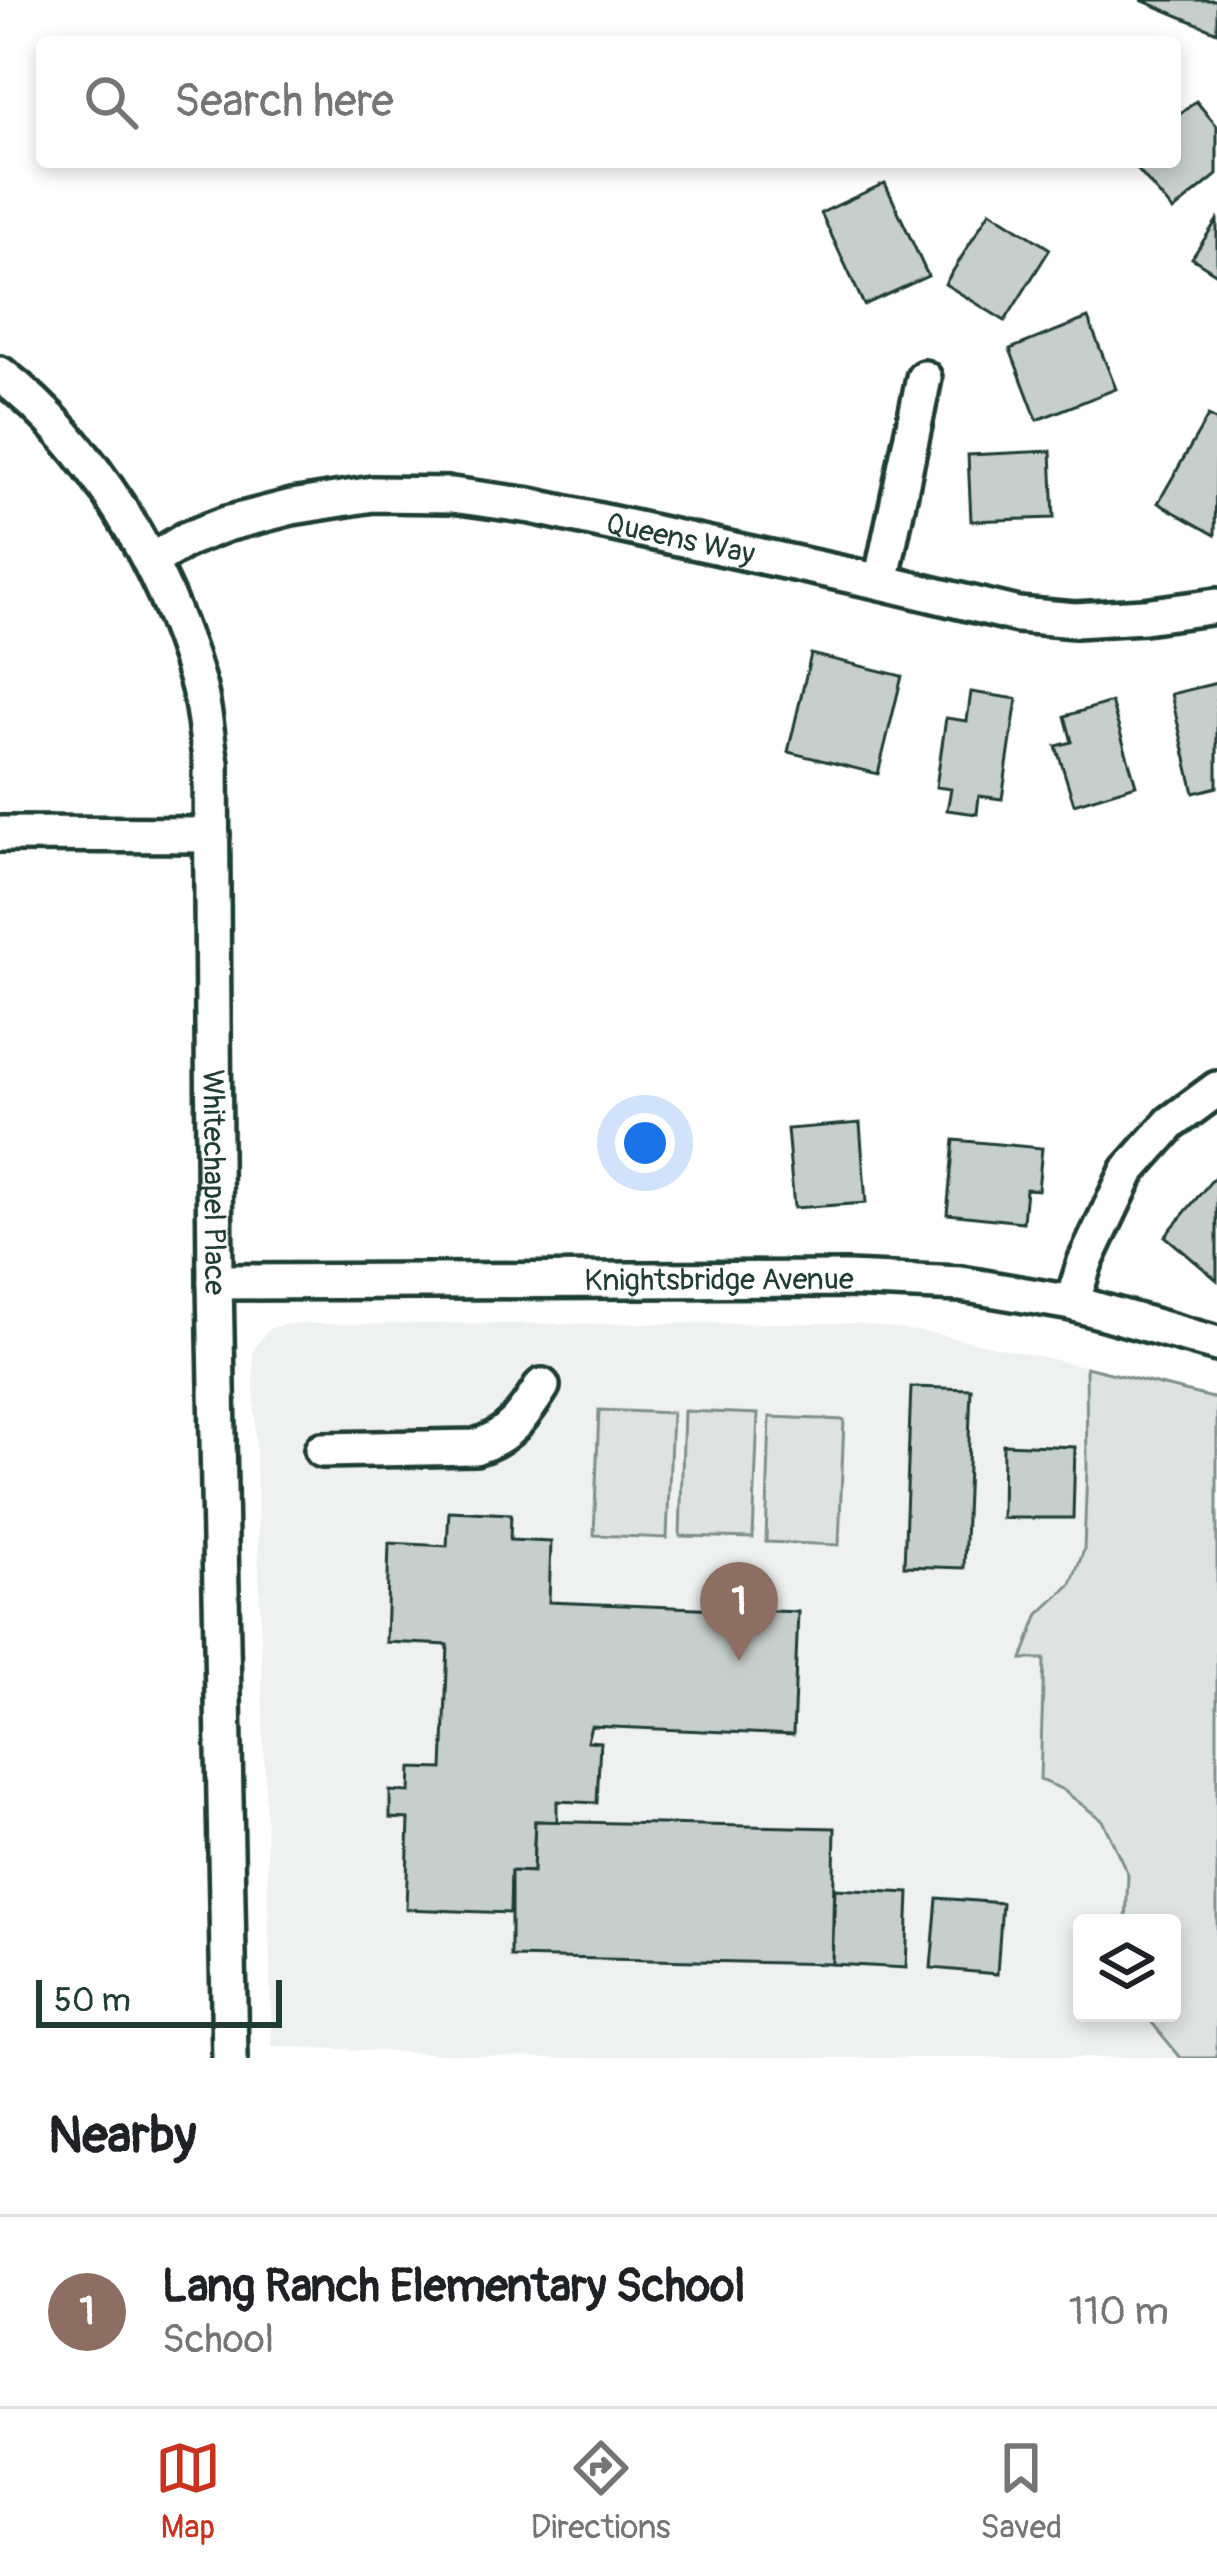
<!DOCTYPE html>
<style>
body{margin:0;font-family:Pangolin,sans-serif;background:#f2f2f2;color:#202124}
.controls{position:absolute;right:36px;bottom:36px;display:grid;overflow:hidden;border-radius:12px;box-shadow:0 6px 18px #0003}
.controls button{width:108px;height:108px;display:grid;place-items:center;padding:0;border:0;border-bottom:3px solid #e0e0e0;background:#fff;color:#202124;font:60px sans-serif}
.scale{position:absolute;left:36px;bottom:30px;width:246px;box-sizing:border-box;padding-left:12px;border:6px solid #1f3d34;border-top:0;font-size:33px;line-height:42px;white-space:nowrap;color:#1f3d34;-webkit-text-stroke:9px #fff;paint-order:stroke}
.you{position:absolute;left:645px;top:1143px;width:42px;height:42px;margin:-30px;border:9px solid #fff;border-radius:50%;background:#1a73e8;box-shadow:0 0 0 18px #1a73e833}
.badge{display:grid;place-items:center;width:78px;height:78px;border-radius:50%;background:#c8321e;color:#fff;font-size:39px;font-weight:700}
.pin{position:absolute;translate:-50% -99px;filter:drop-shadow(0 3px 6px #0008)}
.pin::after{content:'';position:absolute;top:63px;width:42px;height:36px;background:inherit;clip-path:polygon(0 0,100% 0,50% 100%)}
.list{margin:0;padding:0;list-style:none}
h2{display:flex;justify-content:space-between;align-items:center;height:156px;margin:0;padding:0 48px;font-size:51px}
h2 small{font-size:39px;font-weight:400;color:#757577}
.list li{display:grid;grid-template-columns:78px 1fr auto;gap:36px;align-items:center;box-sizing:border-box;height:192px;padding:0 48px;border-top:3px solid #e0e0e0}
.list b{display:block;font-size:45px;white-space:nowrap}
.list p{margin:0;font-size:39px;white-space:nowrap;color:#757577}
.list em{font-size:39px;font-style:normal;color:#757577}
.icon{flex:none;width:66px;height:66px;fill:none;stroke:currentColor;stroke-width:2;stroke-linecap:round;stroke-linejoin:round}
.map{position:relative;flex:none;width:1217px;height:2058px;overflow:hidden}
.search{position:absolute;background:#fff;box-shadow:0 6px 18px #0003;left:36px;right:36px;top:36px;height:132px;display:flex;align-items:center;gap:30px;box-sizing:border-box;padding:0 42px;border-radius:12px;color:#757577;font-size:45px}
.sheet{height:348px;background:#fff}
nav{display:flex;justify-content:space-around;align-items:center;box-sizing:border-box;height:168px;border-top:3px solid #e0e0e0;background:#fff;font-size:33px;color:#757577}
nav a{display:grid;justify-items:center;gap:6px}
nav .on{color:#c8321e}
.map>svg:first-child{display:block}
</style>
<div class="map">
<svg width="1217" height="2058" viewBox="0 0 1217 2058">
<rect width="100%" height="100%" fill="#fff"/>
<filter id="ink" filterUnits="userSpaceOnUse"><feTurbulence type="fractalNoise" baseFrequency=".00833" numOctaves="2"/><feDisplacementMap in="SourceGraphic" scale="24" xChannelSelector="R" yChannelSelector="G"/><feConvolveMatrix kernelMatrix="1 2 1 2 8 2 1 2 1" color-interpolation-filters="sRGB"/></filter>
<g filter="url(#ink)">
<path fill="#eef1f0" fill-rule="evenodd" d="M857 1323 937 1334 1147 1380 1217 1399V2058H539L272 2046 253 1351 259 1341 269 1329 285 1324ZM1082 1923H1172V2013H1082Z"/>
<g fill="#dee3e2" stroke="#7e908b" stroke-width="3">
<polygon points="1086,1367 1217,1399 1217,2058 1181,2058 1149,2019 1141,2013 1172,2013 1172,1923 1126,1923 1128,1874 1102,1820 1063,1790 1040,1779 1044,1659 1022,1659 1039,1614 1071,1584 1084,1550 1087,1468"/>
<polygon points="599,1410 672,1413 667,1538 594,1535"/>
<polygon points="684,1411 758,1414 753,1538 680,1536"/>
<polygon points="770,1417 844,1420 839,1545 766,1542"/>
</g>
<g fill="#c7cfcc" stroke="#1f3d34" stroke-width="3">
<polygon points="1141,0 1217,0 1217,32"/>
<polygon points="1196,101 1217,126 1217,175 1173,211 1131,162 1175,162 1175,118"/>
<polygon points="885,183 928,276 864,305 821,213"/>
<polygon points="990,211 1050,249 1005,321 945,284"/>
<polygon points="1217,220 1217,274 1192,258"/>
<polygon points="1088,318 1116,389 1037,420 1010,349"/>
<polygon points="1208,416 1217,421 1215,535 1158,503"/>
<polygon points="1051,451 1054,518 971,521 968,455"/>
<polygon points="811,654 902,676 878,774 788,752"/>
<polygon points="1217,683 1217,787 1194,793 1171,694"/>
<polygon points="971,692 1017,699 1002,799 979,796 977,814 947,810 951,789 936,787 946,718 967,721"/>
<polygon points="1111,702 1136,785 1074,804 1056,746 1072,742 1065,716"/>
<polygon points="860,1123 866,1203 794,1208 787,1129"/>
<polygon points="954,1140 1042,1148 1038,1190 1026,1189 1023,1222 947,1214"/>
<polygon points="1217,1174 1217,1280 1165,1236"/>
<polygon points="911,1387 971,1389 964,1568 904,1566"/>
<polygon points="1003,1444 1075,1447 1073,1518 1002,1518"/>
<polygon points="449,1511 511,1514 510,1540 551,1542 549,1602 798,1612 793,1735 591,1726 587,1741 600,1742 597,1803 557,1801 557,1822 535,1821 533,1872 511,1871 510,1913 406,1909 409,1819 390,1818 390,1791 410,1792 411,1768 443,1769 448,1645 386,1642 389,1543 447,1546"/>
<polygon points="535,1821 835,1828 832,1964 511,1957 511,1871 533,1872"/>
<polygon points="835,1889 909,1893 906,1968 832,1964"/>
<polygon points="937,1898 1002,1903 997,1974 931,1968"/>
</g>
<g fill="none" stroke-linecap="round" stroke-linejoin="round">
<defs>
<g id="minor">
<path id="s1" d="M0 374C95 447 164 567 197 681 205 707 206 736 211 763L215 1282 230 2058"/>
<path id="s2" d="M151 561 187 539 226 524 292 507 373 494 452 495 531 506 881 582 1018 615 1075 620 1144 616 1217 606"/>
<polyline points="881,582 924,378"/>
<polyline points="0,834 212,835"/>
<path id="s3" d="M215 1282 847 1279 961 1284 1072 1303 1217 1344"/>
<polyline points="1072,1303 1085,1262 1128,1171 1171,1123 1217,1089"/>
<path d="M322 1450 475 1447C509 1437 524 1415 542 1386"/>
</g>
</defs>
<use href="#minor" stroke="#1f3d34" stroke-width="42"/>
<use href="#minor" stroke="#fff" stroke-width="33"/>
</g>
</g>
<g text-anchor="middle" stroke-width="9" stroke-linejoin="round" paint-order="stroke">
<g font-size="30" fill="#1f3d34" stroke="#fff">
<text dy="10" stroke="none"><textPath href="#s2" startOffset="546">Queens Way</textPath></text>
<text dy="10" stroke="none"><textPath href="#s1" startOffset="873">Whitechapel Place</textPath></text>
<text dy="10" stroke="none"><textPath href="#s3" startOffset="504">Knightsbridge Avenue</textPath></text>
</g>
</g>
</svg>
<div class="controls">
<button><svg class="icon" aria-label="layers" viewBox="0 0 24 24"><path d="M12 4l9 5-9 5-9-5zM3 14l9 5 9-5"/></svg></button>
</div>
<div class="scale">50 m</div>
<div class="you"></div>
<div class="pin badge" style="left:739px;top:1661px;background:#8d6e63">1</div>
<div class="search"><svg class="icon" aria-label="search" viewBox="0 0 24 24"><circle cx="10" cy="10" r="6"/><path d="M15 15l6 6"/></svg>Search here</div>
</div>
<section class="sheet">
<h2>Nearby<small></small></h2>
<ul class="list">
<li><span class="badge" style="background:#8d6e63">1</span><div><b>Lang Ranch Elementary School</b><p>School</p></div><em>110 m</em></li>
</ul>
</section>
<nav>
<a class="on"><svg class="icon" aria-label="map" viewBox="0 0 24 24"><path d="M3 6l6-2 6 2 6-2v14l-6 2-6-2-6 2zM9 4v14M15 6v14"/></svg>Map</a>
<a><svg class="icon" aria-label="directions" viewBox="0 0 24 24"><path d="M12 3l9 9-9 9-9-9zM9 14v-3h6M13 9l2 2-2 2"/></svg>Directions</a>
<a><svg class="icon" aria-label="saved" viewBox="0 0 24 24"><path d="M7 4h10v16l-5-4-5 4z"/></svg>Saved</a>
</nav>
